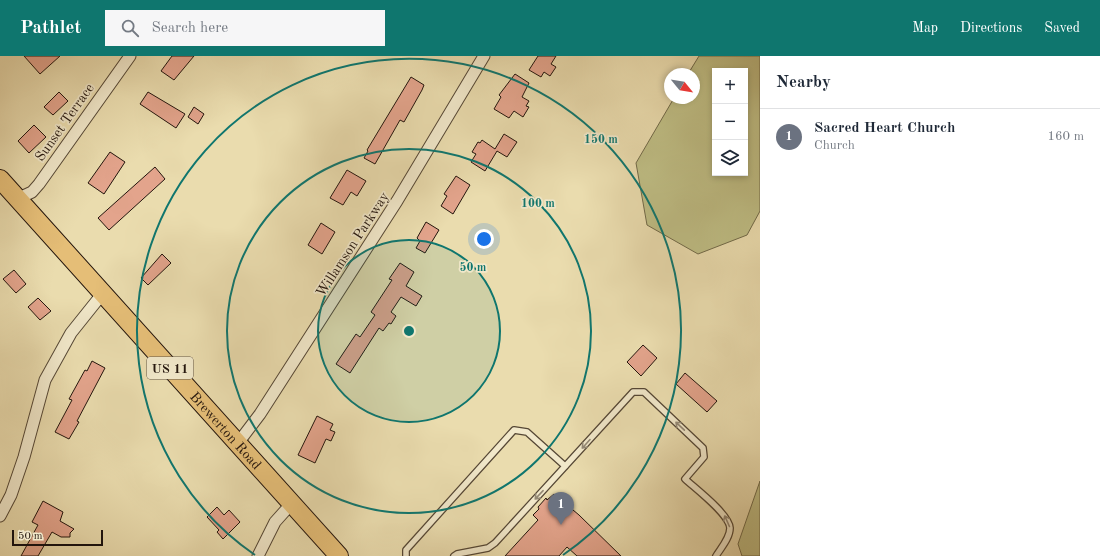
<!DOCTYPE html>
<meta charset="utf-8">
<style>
body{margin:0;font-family:"Old Standard TT",serif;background:#f6f6f7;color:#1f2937}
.controls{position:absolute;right:12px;top:12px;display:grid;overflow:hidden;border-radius:0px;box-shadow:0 2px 6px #0003}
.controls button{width:36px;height:36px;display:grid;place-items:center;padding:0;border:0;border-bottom:1px solid #e0e1e3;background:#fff;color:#1f2937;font:20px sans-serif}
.compass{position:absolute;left:664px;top:12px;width:36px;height:36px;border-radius:50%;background:#fff;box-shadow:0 2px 6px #0003;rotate:120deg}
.scale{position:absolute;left:12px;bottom:10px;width:91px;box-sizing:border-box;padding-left:4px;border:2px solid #23150d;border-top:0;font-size:11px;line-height:14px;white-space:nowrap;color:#23150d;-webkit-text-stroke:3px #f1e8ca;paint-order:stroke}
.you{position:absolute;left:484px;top:183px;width:14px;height:14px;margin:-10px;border:3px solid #fff;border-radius:50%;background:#1a73e8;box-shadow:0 0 0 6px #1a73e833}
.badge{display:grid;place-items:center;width:26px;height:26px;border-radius:50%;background:#0f766e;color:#fff;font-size:13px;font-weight:700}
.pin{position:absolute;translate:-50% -33px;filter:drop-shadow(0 1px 2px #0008)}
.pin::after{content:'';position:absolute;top:21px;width:14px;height:12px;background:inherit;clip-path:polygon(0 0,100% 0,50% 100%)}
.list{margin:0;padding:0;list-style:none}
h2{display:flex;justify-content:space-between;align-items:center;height:52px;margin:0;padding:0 16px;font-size:17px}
h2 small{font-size:13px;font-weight:400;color:#747a83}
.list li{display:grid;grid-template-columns:26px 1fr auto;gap:12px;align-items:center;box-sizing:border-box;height:56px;padding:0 16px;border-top:1px solid #e0e1e3}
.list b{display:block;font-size:15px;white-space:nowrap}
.list p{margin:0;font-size:13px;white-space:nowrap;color:#747a83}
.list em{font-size:13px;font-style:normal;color:#747a83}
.icon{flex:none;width:22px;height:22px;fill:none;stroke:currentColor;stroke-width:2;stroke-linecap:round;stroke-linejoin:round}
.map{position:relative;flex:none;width:760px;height:500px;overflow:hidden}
header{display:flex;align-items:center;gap:24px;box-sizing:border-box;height:56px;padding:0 20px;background:#0f766e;color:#fff}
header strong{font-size:19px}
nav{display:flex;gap:22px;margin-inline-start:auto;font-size:14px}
.search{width:280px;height:36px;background:#f6f6f7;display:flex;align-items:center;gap:10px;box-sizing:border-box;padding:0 14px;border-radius:0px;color:#747a83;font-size:15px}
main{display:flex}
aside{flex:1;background:#fff}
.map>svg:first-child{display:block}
</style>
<header>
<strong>Pathlet</strong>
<div class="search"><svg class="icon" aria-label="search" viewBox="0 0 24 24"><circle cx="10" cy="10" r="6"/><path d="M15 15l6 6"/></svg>Search here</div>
<nav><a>Map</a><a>Directions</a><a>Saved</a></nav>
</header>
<main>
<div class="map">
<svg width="760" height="500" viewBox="0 0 760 500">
<rect width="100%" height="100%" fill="#eadcae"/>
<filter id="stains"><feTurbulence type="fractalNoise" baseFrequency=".005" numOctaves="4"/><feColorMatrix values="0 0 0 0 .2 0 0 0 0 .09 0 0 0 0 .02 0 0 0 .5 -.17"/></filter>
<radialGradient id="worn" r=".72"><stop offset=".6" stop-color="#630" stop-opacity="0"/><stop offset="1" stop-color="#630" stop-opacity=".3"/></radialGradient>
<g fill="#bfbe85" stroke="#716a49" fill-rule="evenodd">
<path d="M699 0H760V155L747 179 698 198 647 169 636 107 674 42H694V18H688ZM715 15H745V117H715Z"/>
<polygon points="760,425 760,500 742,500 738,488"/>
</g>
<g fill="#e3a48c" stroke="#23150d">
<polygon points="24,0 60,0 40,18"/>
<polygon points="172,0 194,0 174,24 161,15"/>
<polygon points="538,0 556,0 551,8 556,11 550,20 544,16 541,21 529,14"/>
<polygon points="515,18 529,27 522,41 529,45 526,50 529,51 523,61 514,55 509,62 494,53 501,41 499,39"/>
<polygon points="411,21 424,29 422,34 404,66 400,64 375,108 364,102 368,95 367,94"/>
<polygon points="59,36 68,45 53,59 44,51"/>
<polygon points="148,36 185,58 176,72 140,48"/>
<polygon points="194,51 204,58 198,68 188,61"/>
<polygon points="34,69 46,81 29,97 18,85"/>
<polygon points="504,78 517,86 507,101 497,95 485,115 471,106 476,98 472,96 478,86 480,87 482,84 495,93"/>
<polygon points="110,96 125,106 104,138 88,127"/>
<polygon points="155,111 165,123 109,174 98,162"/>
<polygon points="347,114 366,125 357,140 351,136 343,149 330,142"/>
<polygon points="456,120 470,129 453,158 441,150 447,140 444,138"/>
<polygon points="426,166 439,174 425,197 416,192 420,185 417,182"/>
<polygon points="321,167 335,176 322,198 308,189"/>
<polygon points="162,198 171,207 148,229 141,222"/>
<polygon points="400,207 414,216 406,230 422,240 416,250 401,241 391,256 396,260 391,268 389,267 383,275 379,272 350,317 336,308 356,278 360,281 375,259 371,256 392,224 389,223"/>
<polygon points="14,214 26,228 16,237 3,223"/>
<polygon points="38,242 51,255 40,264 28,251"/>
<polygon points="643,289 657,302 641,320 627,306"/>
<polygon points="92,305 105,312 77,365 79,366 69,383 55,376 72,344 69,343 85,314 87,315"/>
<polygon points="685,317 717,345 707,356 676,328"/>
<polygon points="317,360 333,368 330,374 335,376 331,385 326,383 315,407 298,399"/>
<polygon points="554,438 579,459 621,500 577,500 567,491 559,500 505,500 538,464 533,459 539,453 538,451 546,442 547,444"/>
<polygon points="43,445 63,456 60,465 74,473 70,477 70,481 61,481 52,476 38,500 21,500 38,469 32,466"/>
<polygon points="217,451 224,459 229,454 240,466 223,483 217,476 219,474 207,461"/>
</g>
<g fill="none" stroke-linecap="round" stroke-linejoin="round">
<defs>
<g id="lane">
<polyline points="406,500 406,494 514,374 527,376 565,410"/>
<path d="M454 500 457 498 488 492 495 487 633 336H644L703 392 704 401 685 423C696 433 729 458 730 472 730 482 721 492 716 500"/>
</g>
<g id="street">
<polyline points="17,143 32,136 39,128 130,0"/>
<polyline points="238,387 260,358 397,145 484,0"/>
<polyline points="0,460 11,439 24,401 45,324 71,277 103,237"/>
<polyline points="258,500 275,466 292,447"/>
</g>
<g id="primary">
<path id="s1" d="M0 123 339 500"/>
</g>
</defs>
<use href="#lane" stroke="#554735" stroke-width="8"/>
<use href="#street" stroke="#554735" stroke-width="13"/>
<use href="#primary" stroke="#23150d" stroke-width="20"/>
<use href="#lane" stroke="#f1e8ca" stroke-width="5.5"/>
<use href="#street" stroke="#f1e8ca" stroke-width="11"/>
<use href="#primary" stroke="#e5be77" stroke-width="18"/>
</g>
<defs><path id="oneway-shaft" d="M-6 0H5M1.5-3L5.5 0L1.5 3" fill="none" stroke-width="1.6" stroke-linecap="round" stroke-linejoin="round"/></defs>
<g stroke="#948975">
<use href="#oneway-shaft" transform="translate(680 370) rotate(-137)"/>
<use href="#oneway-shaft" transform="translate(586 388) rotate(132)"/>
<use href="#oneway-shaft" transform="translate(539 439) rotate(133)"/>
<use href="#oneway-shaft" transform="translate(727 465) rotate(-114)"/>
</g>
<circle cx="409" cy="275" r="91" fill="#0f766e" fill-opacity=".12"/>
<g fill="none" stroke="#0f766e" stroke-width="2">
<circle cx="409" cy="275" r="91"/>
<circle cx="409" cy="275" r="182"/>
<path d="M255 499A272 272 0 1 1 563 499"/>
</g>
<g text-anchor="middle" stroke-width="3.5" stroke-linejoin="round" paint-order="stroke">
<rect fill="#f1e8ca" stroke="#615446" stroke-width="1" x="147" y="301" width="46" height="22" rx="3"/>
<g font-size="13" font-weight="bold" fill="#23150d">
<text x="170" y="317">US 11</text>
</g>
<g font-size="14" fill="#23150d" stroke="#f1e8ca">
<text transform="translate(64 66) rotate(-55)" y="5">Sunset Terrace</text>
<text transform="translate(352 188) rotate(-57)" y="5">Willamson Parkway</text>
<text dy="5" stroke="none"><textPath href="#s1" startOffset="338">Brewerton Road</textPath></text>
</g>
</g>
<circle cx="409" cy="275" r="6" fill="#0f766e" stroke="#f1e8ca" stroke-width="2"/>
<g font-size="12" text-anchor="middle" font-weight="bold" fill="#0f766e" stroke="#f1e8ca" stroke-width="3.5" stroke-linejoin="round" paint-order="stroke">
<text x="601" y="87">150 m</text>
<text x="538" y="151">100 m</text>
<text x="473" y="215">50 m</text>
</g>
<rect width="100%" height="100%" filter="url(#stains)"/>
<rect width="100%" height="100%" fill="url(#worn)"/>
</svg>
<div class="controls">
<button>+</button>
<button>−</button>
<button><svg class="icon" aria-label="layers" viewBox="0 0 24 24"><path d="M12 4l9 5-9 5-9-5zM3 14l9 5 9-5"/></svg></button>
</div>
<svg class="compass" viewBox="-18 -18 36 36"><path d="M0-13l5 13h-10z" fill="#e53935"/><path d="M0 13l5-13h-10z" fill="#747a83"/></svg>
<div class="scale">50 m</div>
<div class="you"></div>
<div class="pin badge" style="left:561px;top:469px;background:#6b7280">1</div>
</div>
<aside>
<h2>Nearby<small></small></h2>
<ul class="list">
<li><span class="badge" style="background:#6b7280">1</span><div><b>Sacred Heart Church</b><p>Church</p></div><em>160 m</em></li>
</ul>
</aside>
</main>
